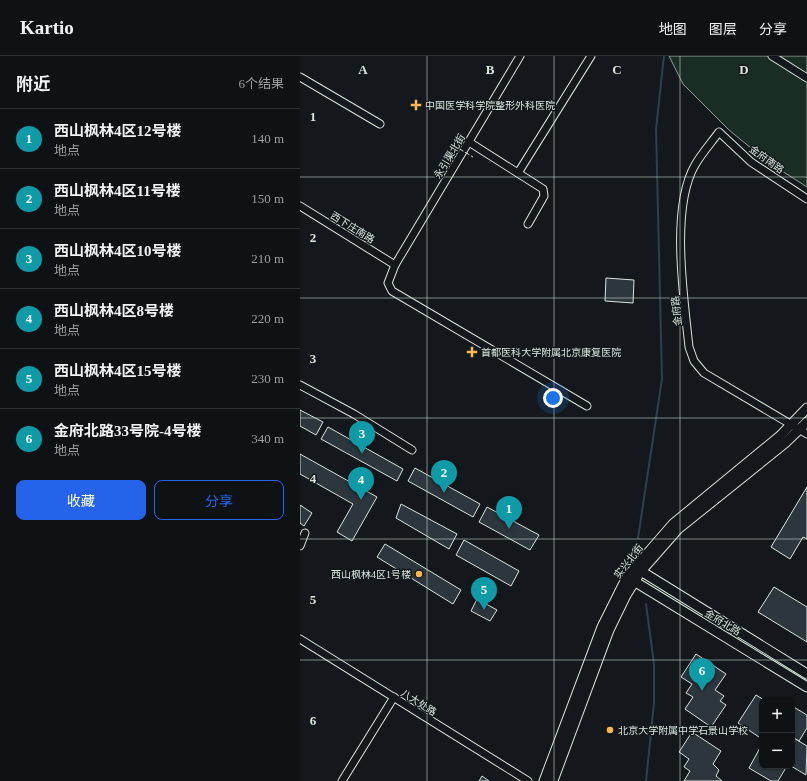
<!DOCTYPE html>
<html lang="zh">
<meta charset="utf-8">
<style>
body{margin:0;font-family:"Times New Roman","Noto Sans SC",serif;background:#1d2022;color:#f1f3f6}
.controls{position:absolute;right:12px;bottom:12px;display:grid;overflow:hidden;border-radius:8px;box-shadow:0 1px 3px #0004}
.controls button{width:36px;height:36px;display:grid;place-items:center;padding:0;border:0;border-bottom:1px solid #2f3234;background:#0f1215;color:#f1f3f6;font:20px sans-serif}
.you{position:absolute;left:253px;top:342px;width:14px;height:14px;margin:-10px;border:3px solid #fff;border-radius:50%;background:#1a73e8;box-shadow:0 0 0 6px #1a73e833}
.badge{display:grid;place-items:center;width:26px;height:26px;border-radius:50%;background:#2563eb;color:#fff;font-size:13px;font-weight:700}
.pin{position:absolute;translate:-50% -33px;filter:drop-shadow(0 1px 2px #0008)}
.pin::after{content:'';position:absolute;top:21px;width:14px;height:12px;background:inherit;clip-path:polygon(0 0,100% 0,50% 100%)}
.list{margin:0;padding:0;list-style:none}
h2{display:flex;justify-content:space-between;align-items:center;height:52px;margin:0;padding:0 16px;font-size:17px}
h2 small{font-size:13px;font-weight:400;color:#9b9ea0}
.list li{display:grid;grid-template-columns:26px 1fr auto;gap:12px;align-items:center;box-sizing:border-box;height:60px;padding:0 16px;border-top:1px solid #2f3234}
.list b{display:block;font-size:15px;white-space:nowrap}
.list p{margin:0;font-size:13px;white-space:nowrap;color:#9b9ea0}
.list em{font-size:13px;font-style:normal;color:#9b9ea0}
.actions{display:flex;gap:8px;padding:12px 16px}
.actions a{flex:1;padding:9px 0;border:1px solid #2563eb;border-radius:8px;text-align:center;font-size:14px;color:#2563eb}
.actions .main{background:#2563eb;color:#fff}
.map{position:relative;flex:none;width:507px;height:725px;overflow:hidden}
header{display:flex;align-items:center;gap:24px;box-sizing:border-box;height:56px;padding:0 20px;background:#0f1215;border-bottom:1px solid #2f3234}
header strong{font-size:19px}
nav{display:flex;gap:22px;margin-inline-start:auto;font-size:14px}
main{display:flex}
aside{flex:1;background:#0f1215}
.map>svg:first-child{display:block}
</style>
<header>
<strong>Kartio</strong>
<nav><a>地图</a><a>图层</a><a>分享</a></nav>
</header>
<main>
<aside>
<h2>附近<small>6个结果</small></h2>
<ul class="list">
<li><span class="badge" style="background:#0f9aa8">1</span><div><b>西山枫林4区12号楼</b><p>地点</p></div><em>140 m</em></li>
<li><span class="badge" style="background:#0f9aa8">2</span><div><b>西山枫林4区11号楼</b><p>地点</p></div><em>150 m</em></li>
<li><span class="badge" style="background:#0f9aa8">3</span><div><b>西山枫林4区10号楼</b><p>地点</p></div><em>210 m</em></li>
<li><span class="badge" style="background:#0f9aa8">4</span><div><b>西山枫林4区8号楼</b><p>地点</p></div><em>220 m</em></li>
<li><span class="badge" style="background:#0f9aa8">5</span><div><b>西山枫林4区15号楼</b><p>地点</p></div><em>230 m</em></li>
<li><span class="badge" style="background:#0f9aa8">6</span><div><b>金府北路33号院-4号楼</b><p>地点</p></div><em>340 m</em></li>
</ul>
<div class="actions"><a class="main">收藏</a><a>分享</a></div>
</aside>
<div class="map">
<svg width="507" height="725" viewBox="0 0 507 725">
<rect width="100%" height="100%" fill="#14181c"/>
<polygon fill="#1a2d24" stroke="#939e99" points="369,0 507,0 507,131 468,106 429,74 383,28"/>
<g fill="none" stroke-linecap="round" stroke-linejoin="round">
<g stroke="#2f3f4d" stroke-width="2">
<polyline points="338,482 362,323 356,73 364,0"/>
<polyline points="346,548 354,608 354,647 346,725"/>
</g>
</g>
<g fill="#2c363c" stroke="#d8e6dc">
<polygon points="306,222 334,224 333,247 305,245"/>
<polygon points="0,354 23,366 16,379 0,370"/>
<polygon points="28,371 103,413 97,425 21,383"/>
<polygon points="0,398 77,441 52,485 37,476 53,448 0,418"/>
<polygon points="115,412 180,448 173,461 108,425"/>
<polygon points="507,431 507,483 503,481 490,503 471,491"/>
<polygon points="101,448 157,478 149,493 96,462"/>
<polygon points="0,449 12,457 4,470 0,467"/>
<polygon points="187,451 239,479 230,494 179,466"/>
<polygon points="164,484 219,515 211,530 156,499"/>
<polygon points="85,488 161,534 153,548 77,501"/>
<polygon points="474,531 507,551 507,586 458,556"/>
<polygon points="177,543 197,554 190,565 171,555"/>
<polygon points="396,598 426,618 415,634 424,640 420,645 426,649 411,671 385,653 393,641 386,637 392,628 381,621"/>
<polygon points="456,639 464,644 462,644 462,677 459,681 438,667"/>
<polygon points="492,650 507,659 507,672 499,685 492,681"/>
<polygon points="392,676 421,695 413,708 419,714 416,720 422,725 384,725 390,715 384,711 389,703 379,696"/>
<polygon points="492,681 507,690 506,719 491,710"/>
<polygon points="461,690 462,710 487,710 478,725 471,725 449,712"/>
<polygon points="182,720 189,725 179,725"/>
</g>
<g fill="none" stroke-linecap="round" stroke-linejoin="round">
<defs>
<g id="minor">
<polyline points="220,0 95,209 88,227 92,235 287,350"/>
<polyline points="472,0 507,22"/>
<polyline points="0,21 80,68"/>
<polyline points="169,86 243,133 244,140 228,168"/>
<polyline points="218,117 291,0"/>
<path d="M507 143 451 106 419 76C411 87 402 97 395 109 370 152 384 242 389 291L394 305 404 317 507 378"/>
<polyline points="0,150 95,209"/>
<polyline points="0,329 54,358 112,394"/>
<polyline points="0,490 5,477"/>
<polyline points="0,583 228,725"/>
<polyline points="42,725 94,641"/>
</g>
<g id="major">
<polyline points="336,512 507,618"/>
<polyline points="329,522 507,631"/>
<polyline points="244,725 302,571 327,521 373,468 480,380 507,352"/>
<polyline points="251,725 254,722 309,574 326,539 341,515 378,473 485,387 507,366"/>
</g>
</defs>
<use href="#minor" stroke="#d8e6dc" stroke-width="9"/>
<use href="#major" stroke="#d8e6dc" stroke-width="11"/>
<use href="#minor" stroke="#14181c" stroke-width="7"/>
<use href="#major" stroke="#14181c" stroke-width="9"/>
<polyline stroke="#d8e6dc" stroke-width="1" stroke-dasharray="5 2" stroke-linecap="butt" points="153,89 173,101"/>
</g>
<path fill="none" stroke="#d8e6dc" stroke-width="1" stroke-opacity="0.55" d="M127 0V725M254 0V725M380 0V725M0 121H507M0 242H507M0 362H507M0 483H507M0 604H507"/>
<g fill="#ffb74d" stroke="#14181c" stroke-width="1.5">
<path d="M114 43h4v4h4v4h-4v4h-4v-4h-4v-4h4z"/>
<path d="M170 290h4v4h4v4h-4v4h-4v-4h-4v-4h4z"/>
<circle cx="119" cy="518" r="4"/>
<circle cx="310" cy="674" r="4"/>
</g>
<g text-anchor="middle" stroke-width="3" stroke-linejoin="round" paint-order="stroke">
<g font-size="10" fill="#d8e6dc" stroke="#14181c" text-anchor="start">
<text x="125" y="53">中国医学科学院整形外科医院</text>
<text x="181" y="300">首都医科大学附属北京康复医院</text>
<text x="111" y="522" text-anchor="end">西山枫林4区1号楼</text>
<text x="318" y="678">北京大学附属中学石景山学校</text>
</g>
<g font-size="10" fill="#d8e6dc" stroke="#14181c">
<text transform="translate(149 100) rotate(-59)" y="4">永引渠北街</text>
<text transform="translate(467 103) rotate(36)" y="4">金府南路</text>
<text transform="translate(53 171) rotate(32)" y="4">西下庄南路</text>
<text transform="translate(376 255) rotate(-96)" y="4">金府路</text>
<text transform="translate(328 505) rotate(-52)" y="4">实兴北街</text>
<text transform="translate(423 566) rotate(31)" y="4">金府北路</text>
<text transform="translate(119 646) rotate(32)" y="4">八大处路</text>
</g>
</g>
<g font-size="13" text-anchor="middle" font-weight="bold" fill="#d8e6dc" stroke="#14181c" stroke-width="3" stroke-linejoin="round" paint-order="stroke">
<text x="63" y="18">A</text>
<text x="190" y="18">B</text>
<text x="317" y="18">C</text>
<text x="444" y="18">D</text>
<text x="13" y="65">1</text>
<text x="13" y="186">2</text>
<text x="13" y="307">3</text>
<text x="13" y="427">4</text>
<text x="13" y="548">5</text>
<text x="13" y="669">6</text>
</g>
</svg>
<div class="controls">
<button>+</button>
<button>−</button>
</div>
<div class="you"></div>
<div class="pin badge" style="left:209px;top:473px;background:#0f9aa8">1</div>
<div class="pin badge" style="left:144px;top:437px;background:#0f9aa8">2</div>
<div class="pin badge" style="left:62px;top:398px;background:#0f9aa8">3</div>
<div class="pin badge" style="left:61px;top:444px;background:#0f9aa8">4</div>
<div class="pin badge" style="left:184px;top:554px;background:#0f9aa8">5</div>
<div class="pin badge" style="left:402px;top:635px;background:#0f9aa8">6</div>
</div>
</main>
